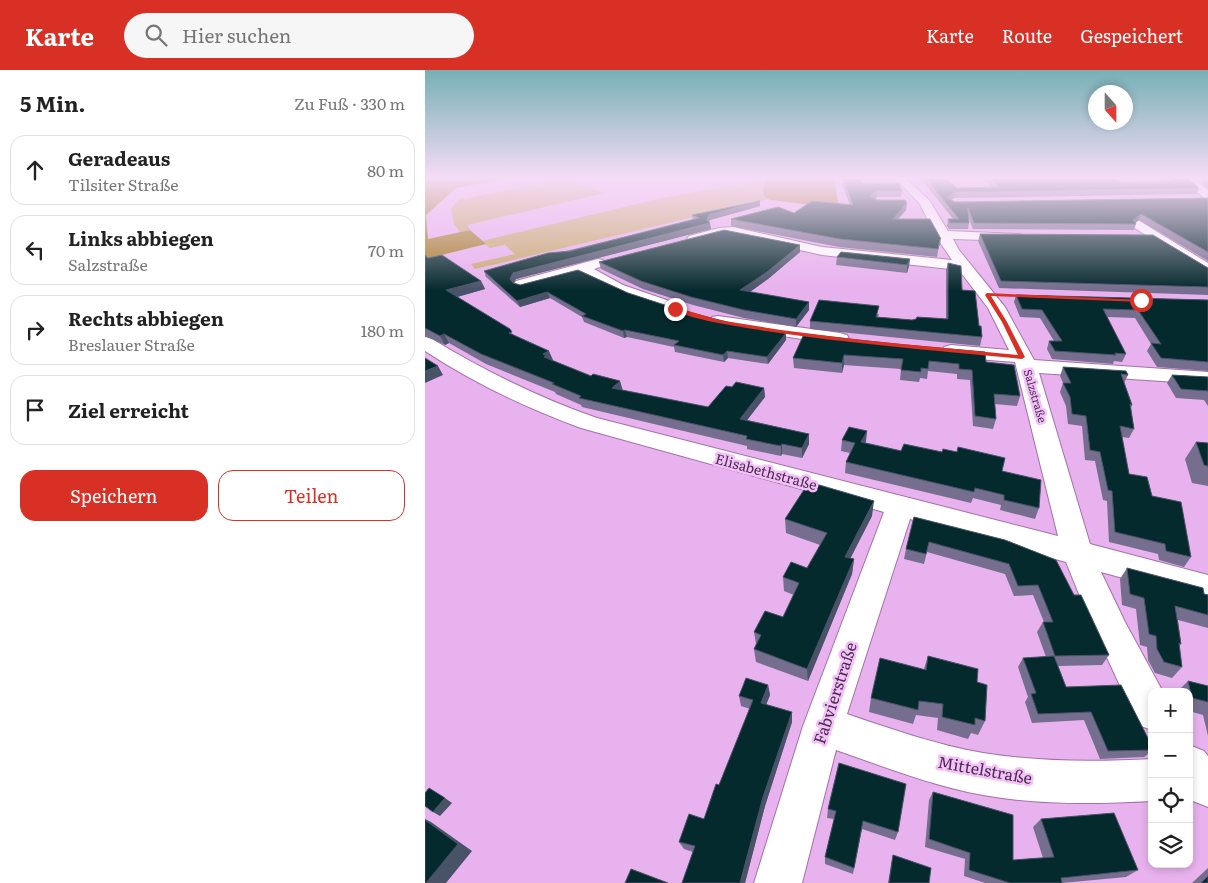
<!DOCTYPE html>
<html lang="de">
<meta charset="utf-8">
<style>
body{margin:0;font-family:Literata,serif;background:#f6f6f6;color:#222}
.controls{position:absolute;right:15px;bottom:15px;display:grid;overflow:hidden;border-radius:10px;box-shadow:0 2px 8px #0003}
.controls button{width:45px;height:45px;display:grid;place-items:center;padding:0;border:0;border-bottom:1px solid #e0e0e0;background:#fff;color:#222;font:25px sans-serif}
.compass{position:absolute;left:663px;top:15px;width:45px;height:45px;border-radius:50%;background:#fff;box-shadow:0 2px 8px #0003;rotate:159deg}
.stop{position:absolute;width:15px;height:15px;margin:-11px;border:4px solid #d93025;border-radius:50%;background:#fff}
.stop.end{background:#d93025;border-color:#fff;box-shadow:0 1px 5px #0008}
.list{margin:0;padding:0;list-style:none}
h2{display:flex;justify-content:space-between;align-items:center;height:65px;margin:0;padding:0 20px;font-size:21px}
h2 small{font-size:16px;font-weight:400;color:#767676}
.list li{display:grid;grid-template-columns:32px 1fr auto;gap:15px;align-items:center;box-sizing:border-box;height:70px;margin:0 10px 10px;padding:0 10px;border:1px solid #e0e0e0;border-radius:15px}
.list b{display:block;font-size:19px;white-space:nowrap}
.list p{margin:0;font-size:16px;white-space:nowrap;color:#767676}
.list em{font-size:16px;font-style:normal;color:#767676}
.actions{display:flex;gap:10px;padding:15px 20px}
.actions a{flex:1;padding:11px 0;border:1px solid #d93025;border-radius:15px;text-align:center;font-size:18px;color:#d93025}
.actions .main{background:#d93025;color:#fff}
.icon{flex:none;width:28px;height:28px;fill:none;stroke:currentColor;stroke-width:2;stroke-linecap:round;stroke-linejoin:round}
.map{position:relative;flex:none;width:783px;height:813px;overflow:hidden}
header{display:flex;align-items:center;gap:30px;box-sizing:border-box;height:70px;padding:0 25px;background:#d93025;color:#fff}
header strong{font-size:24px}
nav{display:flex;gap:28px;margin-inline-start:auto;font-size:18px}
.search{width:350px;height:45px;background:#f6f6f6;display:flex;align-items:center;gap:12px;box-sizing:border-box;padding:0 18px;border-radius:28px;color:#767676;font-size:19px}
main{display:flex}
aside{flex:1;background:#fff}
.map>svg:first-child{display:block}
</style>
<header>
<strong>Karte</strong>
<div class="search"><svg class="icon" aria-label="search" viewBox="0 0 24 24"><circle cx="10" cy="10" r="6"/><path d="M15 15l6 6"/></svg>Hier suchen</div>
<nav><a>Karte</a><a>Route</a><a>Gespeichert</a></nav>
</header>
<main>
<aside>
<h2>5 Min.<small>Zu Fuß · 330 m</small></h2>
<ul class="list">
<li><svg class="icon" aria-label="ahead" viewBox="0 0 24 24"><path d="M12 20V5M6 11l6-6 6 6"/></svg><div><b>Geradeaus</b><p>Tilsiter Straße</p></div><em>80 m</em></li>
<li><svg class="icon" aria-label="left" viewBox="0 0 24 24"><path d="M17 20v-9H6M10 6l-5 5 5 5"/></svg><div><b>Links abbiegen</b><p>Salzstraße</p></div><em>70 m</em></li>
<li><svg class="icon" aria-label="right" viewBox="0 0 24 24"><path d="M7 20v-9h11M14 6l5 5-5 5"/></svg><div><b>Rechts abbiegen</b><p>Breslauer Straße</p></div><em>180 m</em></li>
<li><svg class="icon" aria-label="arrive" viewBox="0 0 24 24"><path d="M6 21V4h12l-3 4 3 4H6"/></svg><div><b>Ziel erreicht</b></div></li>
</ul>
<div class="actions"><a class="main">Speichern</a><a>Teilen</a></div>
</aside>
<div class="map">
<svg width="783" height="813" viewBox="0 0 783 813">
<rect width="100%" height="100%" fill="#e8b2ee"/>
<g fill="#c8aa6e">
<polygon points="139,109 179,123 42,155 45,160 35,162 29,154 26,139 33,130"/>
<polygon points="343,109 339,126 344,129 50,199 46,194 90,184 80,175 65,178 57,171 237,128"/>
</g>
<g fill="#a57d27">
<polygon points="0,107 91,107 31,118 1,145 3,169 45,160 61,174 0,189"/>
<polygon points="344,107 409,107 414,138 345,130 339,126 338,118"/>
</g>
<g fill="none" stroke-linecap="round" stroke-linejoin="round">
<defs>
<g id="minor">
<path d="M469 107H479L504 130 523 161 595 164 597 167 595 170 590 171 528 169 534 180 580 237 609 290 783 302V314L614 303 665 474 783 505V531L676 502 700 552 738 622H727V660L713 655 662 544 641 492 485 449 422 644C466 659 512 675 558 683 614 692 671 692 727 689V731C671 734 614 735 558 725 508 716 460 697 411 680L377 813H329L378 656 459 442 156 358C101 338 49 313 0 281V267L7 269C60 301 114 328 172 348L633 466 590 292 526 287 519 285 516 281 519 277 526 275 584 280 563 238 534 200 397 185 308 165 295 166 269 173 262 169 264 166 294 158 308 157 397 177 527 190 510 165 495 134Z"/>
<polygon points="755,107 766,107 783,120 783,129 779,128"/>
<polygon points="682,131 783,193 783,205 778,203 678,137 676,135"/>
<polygon points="173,189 178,190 180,193 178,196 169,199 198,215 256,235 259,239 256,243 250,244 244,243 186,221 154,203 97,219 91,217 89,214 91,211"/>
<polygon points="293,246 415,263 422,265 424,269 422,273 415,275 287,255 284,251 287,247"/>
<polygon points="764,675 779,681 783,686 783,737 768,731 764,727"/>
</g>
</defs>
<use href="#minor" stroke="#a270a8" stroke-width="2"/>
<use href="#minor" fill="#fff" fill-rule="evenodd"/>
</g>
<g fill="#766e8e">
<polygon points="419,106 468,106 468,108 438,109 436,111 438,113 477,121 476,127 452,127 450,129 481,140 473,149 516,169 515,176 514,176 512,187 414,177 306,156 306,149 369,143 425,135 417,114 418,108 419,108"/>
<polygon points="494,106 518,106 532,118 567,117 558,109 559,106 684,106 698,112 737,112 736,111 737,106 760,106 774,118 771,124 529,128 526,130 530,132 783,128 783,191 714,150 710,153 711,154 709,160 548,159 544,149 544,153 543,159 524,159 522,156 523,149 528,149"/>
<polygon points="778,107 783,107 783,118 776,112"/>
<polygon points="335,136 285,150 284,152 286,159 91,209 89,213 95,215 203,223 255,240 361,270 343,294 303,288 299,292 250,282 249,277 202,267 199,268 159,252 157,247 125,228 95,237 61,207 59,201 268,150 267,145"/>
<polygon points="555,164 783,198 783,225 574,218 553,171"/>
<polygon points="375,182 343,209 325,222 384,232 384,240 371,257 319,248 268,235 218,219 176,199 174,192"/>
<polygon points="0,185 3,188 56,211 60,219 32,227 89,265 128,290 127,291 166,306 195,311 197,320 283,337 307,317 339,318 340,327 322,350 384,364 384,374 377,388 357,384 356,386 322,379 322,376 157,337 156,335 131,324 130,322 61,294 24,273 20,275 0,266"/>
<polygon points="412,187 485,189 484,196 482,203 411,195"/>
<polygon points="523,193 537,220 554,256 557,267 555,276 385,259 385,251 454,244 453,247 487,250 521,249 521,200"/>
<polygon points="591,225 783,230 783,301 732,297 722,281 726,274 710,248 682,247 701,284 697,292 689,291 688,294 627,289 622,279 624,271 629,271 615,248 595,247 589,232"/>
<polygon points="379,264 561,292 595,326 592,336 570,334 571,349 568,359 548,356 545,310 532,309 532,304 503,301 502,309 495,308 494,312 475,310 476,299 419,295 417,303 369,298 368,288"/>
<polygon points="638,297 703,305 699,313 707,335 706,338 709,359 704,368 697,367 704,404 727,426 766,487 759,497 734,490 733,484 684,472 682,431 678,430 670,391 660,390 657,356 643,354 641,336 635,322 638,313 635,306"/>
<polygon points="747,305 783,307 783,336 779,330 751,328 742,313"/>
<polygon points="442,361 440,373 577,401 614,438 610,449 575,440 576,435 548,428 546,433 420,403 421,392 425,383 416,381 417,370"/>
<polygon points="771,372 783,373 783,416 767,413 760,389"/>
<polygon points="447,446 425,488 429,489 427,504 383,611 331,592 329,579 331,574 329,562 358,547 369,525 359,521 358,507 382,498 395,475 361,463 360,449"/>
<polygon points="489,447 649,525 684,585 677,595 633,596 641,617 727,676 727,681 719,687 675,689 659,650 607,653 600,632 603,627 593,597 598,588 621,587 612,562 618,552 619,552 608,525 589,526 580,504 502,482 499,494 479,489 481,479"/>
<polygon points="702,498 783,525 783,558 753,550 756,574 754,576 757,597 747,608 730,603 723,590 722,577 715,575 711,539 697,535 695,509"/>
<polygon points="503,586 552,612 560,651 553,665 546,663 543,669 512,660 513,648 491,645 488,654 444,642 446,628 499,599"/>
<polygon points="763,611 783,616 783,666 778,645 764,641 764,622 752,622"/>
<polygon points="343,615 345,625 341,634 367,652 340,736 320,813 257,813 268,782 259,779 254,772 279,749 294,715 325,639 316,636 314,626"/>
<polygon points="414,693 473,762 470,770 437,759 428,804 400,794 400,787 409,749 402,748 403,739"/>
<polygon points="508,722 588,790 618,788 608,757 616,749 713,800 701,807 637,813 560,813 539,806 540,789 500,777 504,730"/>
<polygon points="468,785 504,813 463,813 467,789"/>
<polygon points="783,798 783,813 767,813"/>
</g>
<g fill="#495367">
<polygon points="434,106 438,106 438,109 431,115 432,108"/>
<polygon points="452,121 452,127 444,133 445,126"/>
<polygon points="530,122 529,128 521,134 522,128"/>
<polygon points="335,131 335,136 285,150 283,154 285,153 286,159 91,209 87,215 85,209 88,203 282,150 284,145"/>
<polygon points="482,133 481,140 467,156 468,149"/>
<polygon points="716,144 714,150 709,154 708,150"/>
<polygon points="375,175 375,182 343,209 316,228 315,220"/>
<polygon points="485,189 484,196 482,203 482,195"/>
<polygon points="56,211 60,219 25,229 21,220"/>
<polygon points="122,222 125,228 95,237 92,231"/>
<polygon points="384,232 384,240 371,257 371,249"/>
<polygon points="200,260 202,267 199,268 198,261"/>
<polygon points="361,263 361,270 343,294 342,287"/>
<polygon points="19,264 24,273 20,275 15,266"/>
<polygon points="124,281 128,290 124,292 125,295 118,284"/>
<polygon points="302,281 303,288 299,292 298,285"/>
<polygon points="419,285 419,295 417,303 417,293"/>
<polygon points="13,296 18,305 0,313 0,301"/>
<polygon points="195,311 198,321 187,318"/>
<polygon points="339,318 340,327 316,358 315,349"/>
<polygon points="442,361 441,371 436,383 436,372"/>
<polygon points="384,364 384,374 377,388 377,378"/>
<polygon points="357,374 357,384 356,386 356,376"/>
<polygon points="449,431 447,446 419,501 420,487"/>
<polygon points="429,489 427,504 383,611 382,599"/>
<polygon points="343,615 345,625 338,643 336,633"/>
<polygon points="367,642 367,652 340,736 320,813 315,813 338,727"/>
<polygon points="20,728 27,733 15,746 8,742"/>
<polygon points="0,749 6,752 47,781 21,813 1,813"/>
</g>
<g fill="#052a2d" stroke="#495367">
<polygon points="420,106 434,106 432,108 438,113 474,113 477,121 452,121 445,126 452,130 480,130 482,133 468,149 505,149 516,169 515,169 513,179 415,169 306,149 353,137 369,143 387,131 428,135 418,108 421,108"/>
<polygon points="499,106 518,106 532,118 574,117 563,106 684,106 698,112 746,111 740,106 760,106 774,118 530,122 522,128 530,132 783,128 783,182 716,144 708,150 711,154 549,153 543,138 544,153 525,153 523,149 534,149"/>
<polygon points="778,107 783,107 783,111"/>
<polygon points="335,131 284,145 282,150 285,153 88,203 85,209 88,213 95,215 153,200 203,223 255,240 310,254 361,263 342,287 302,281 298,285 249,275 254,271 200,260 198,261 157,246 161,244 122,222 92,231 59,201 123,183 145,181 274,148 267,145"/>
<polygon points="299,160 375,175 342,202 315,220 384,232 371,249 319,240 266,227 216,211 174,192"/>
<polygon points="555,164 728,165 783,198 783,217 576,211"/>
<polygon points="416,182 485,189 482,195 412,187"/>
<polygon points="0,185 3,188 17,185 56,211 21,220 85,259 87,262 84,263 124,281 118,284 122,286 119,287 166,306 168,304 195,311 187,318 283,337 301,316 307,317 311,312 339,318 315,349 384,364 377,378 357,374 356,376 321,369 322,366 154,328 156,326 127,314 129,313 56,284 19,264 15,266 0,258"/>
<polygon points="523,193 536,196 537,220 550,221 554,256 556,256 557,267 385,251 394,230 454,236 451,247 487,250 491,249 492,247 523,249"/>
<polygon points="591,225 783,230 783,292 736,288 726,273 736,274 713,240 678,239 701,284 690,283 691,285 630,281 624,271 637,271 617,240 597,239"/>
<polygon points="379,264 480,275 560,282 561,292 589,295 595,326 569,324 571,349 550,346 547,300 534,299 534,294 504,291 503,299 496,298 496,302 476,300 478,289 419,285 417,293 368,288"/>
<polygon points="0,288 13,296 0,301"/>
<polygon points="638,297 701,301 703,305 696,304 707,335 705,334 709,359 695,356 704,404 722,407 727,426 756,432 766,487 741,481 740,474 690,462 687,421 683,420 675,382 665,380 661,346 647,344 645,327 638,313 646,313"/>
<polygon points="747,305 783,307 783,321 756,319"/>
<polygon points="424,357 442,361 436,372 476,381 479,374 517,382 518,379 532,382 533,377 580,388 577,401 616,410 614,438 579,430 579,425 550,418 549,422 421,392 430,373 417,370"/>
<polygon points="771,372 783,373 783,396 779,395"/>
<polygon points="384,412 449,431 420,487 429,489 382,599 329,579 336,565 329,562 340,541 358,547 374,513 358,507 366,492 382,498 402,463 360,449"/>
<polygon points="489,447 580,470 631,490 649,525 656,525 684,585 630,586 618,552 628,552 613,515 593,516 584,494 504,472 501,484 481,479"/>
<polygon points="702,498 778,518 779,524 783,525 783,545 750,536 756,574 754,573 757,597 739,592 732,579 731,566 724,564 719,528 705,524"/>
<polygon points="503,586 553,599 552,612 562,615 560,651 550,648 550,655 517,647 518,634 494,631 493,640 446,628 455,588 501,600"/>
<polygon points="629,586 641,617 696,615 727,676 727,680 683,681 666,642 613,644 606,624 611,623 598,588"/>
<polygon points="321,608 343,615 336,633 367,642 338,727 315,813 257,813 270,776 254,772 264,744 279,749 291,714 294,715 328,630 314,626"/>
<polygon points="763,611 783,616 783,632 767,628"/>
<polygon points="414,693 481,714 473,762 438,751 429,798 400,787 411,741 403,739"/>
<polygon points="4,718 20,728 8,742 0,736 0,723"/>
<polygon points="508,722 588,745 588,790 629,787 616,749 689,743 713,800 636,808 637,813 585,813 544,800 545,783 504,769"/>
<polygon points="0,750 33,774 1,813 0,813"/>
<polygon points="468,785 506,798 504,813 464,813"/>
<polygon points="206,799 243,813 200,813"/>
<polygon points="783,806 783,813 776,813"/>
</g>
<linearGradient id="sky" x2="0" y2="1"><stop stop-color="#76b0b5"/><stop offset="0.49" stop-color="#f5dcf7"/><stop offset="1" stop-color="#f5dcf7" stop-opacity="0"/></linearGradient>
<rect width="783" height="220" fill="url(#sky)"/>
<path fill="#d93025" d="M562 223 718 230 716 232 566 226 582 252 600 287 597 289C508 280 417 273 328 259 306 255 267 250 247 239L250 237 294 250 356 260 436 270 593 285 577 252 560 225Z"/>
<g text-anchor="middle" stroke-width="5" stroke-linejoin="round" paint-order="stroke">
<g font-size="11" fill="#463048" stroke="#f5bffb">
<text transform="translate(610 326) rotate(74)" y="4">Salzstraße</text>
</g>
<g font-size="14" fill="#463048" stroke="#f5bffb">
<text transform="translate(341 402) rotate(15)" y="5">Elisabethstraße</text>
</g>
<g font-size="16" fill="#463048" stroke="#f5bffb">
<text transform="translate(410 623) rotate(-72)" y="6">Fabvierstraße</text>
<text transform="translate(560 700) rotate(10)" y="6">Mittelstraße</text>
</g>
</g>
</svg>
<div class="controls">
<button>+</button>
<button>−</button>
<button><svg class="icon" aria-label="locate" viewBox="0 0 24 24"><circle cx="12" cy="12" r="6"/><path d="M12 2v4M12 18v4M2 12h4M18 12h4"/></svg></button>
<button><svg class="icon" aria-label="layers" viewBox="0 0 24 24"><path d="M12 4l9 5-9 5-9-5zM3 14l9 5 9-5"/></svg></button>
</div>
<svg class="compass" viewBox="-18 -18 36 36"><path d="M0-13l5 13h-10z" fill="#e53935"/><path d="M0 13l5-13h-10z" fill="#767676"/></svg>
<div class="stop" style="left:716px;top:230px"></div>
<div class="stop end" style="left:250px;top:239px"></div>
</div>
</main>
